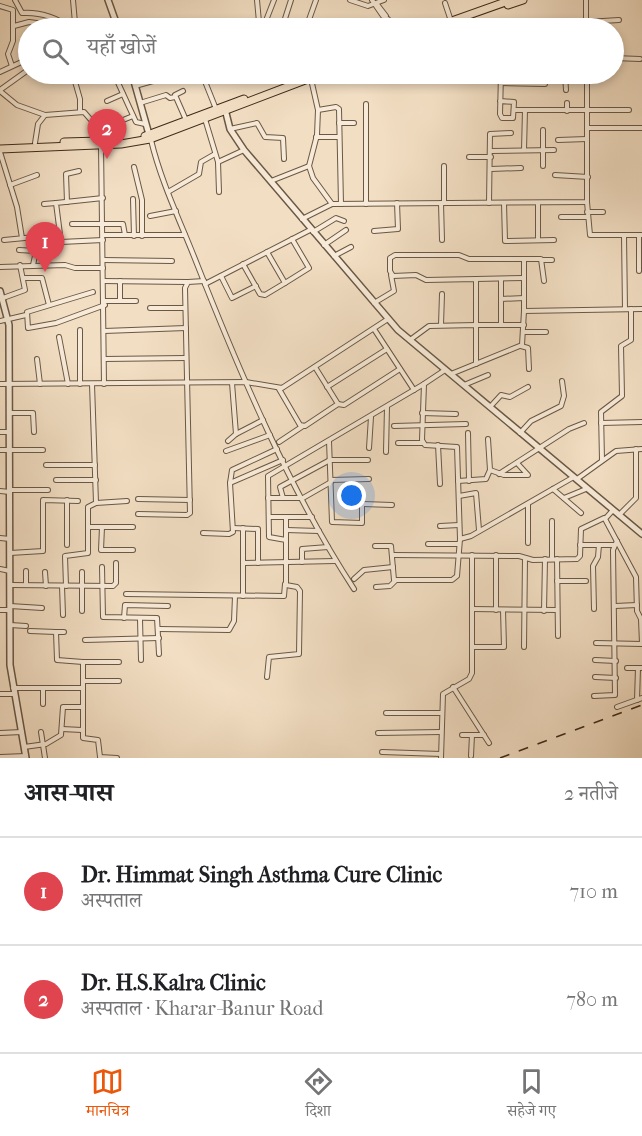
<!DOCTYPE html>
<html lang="hi">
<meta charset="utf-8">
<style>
body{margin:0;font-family:"IM FELL French Canon","Noto Serif Devanagari",serif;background:#f2f2f2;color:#202124}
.you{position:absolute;left:352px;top:496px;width:21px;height:21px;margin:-15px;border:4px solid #fff;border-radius:50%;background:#1a73e8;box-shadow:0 0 0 9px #1a73e833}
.badge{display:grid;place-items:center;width:39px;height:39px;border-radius:50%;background:#ea580c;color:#fff;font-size:20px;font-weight:700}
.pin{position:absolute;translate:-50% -50px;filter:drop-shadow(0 2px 3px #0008)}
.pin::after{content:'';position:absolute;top:32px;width:21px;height:18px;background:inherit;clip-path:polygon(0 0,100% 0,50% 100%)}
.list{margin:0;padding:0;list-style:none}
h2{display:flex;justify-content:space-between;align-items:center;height:78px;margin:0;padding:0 24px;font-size:26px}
h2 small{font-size:20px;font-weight:400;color:#757577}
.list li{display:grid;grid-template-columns:39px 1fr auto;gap:18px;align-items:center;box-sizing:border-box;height:108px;padding:0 24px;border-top:2px solid #e0e0e0}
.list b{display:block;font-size:22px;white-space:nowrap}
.list p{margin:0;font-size:20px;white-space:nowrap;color:#757577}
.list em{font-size:20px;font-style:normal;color:#757577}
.icon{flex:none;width:33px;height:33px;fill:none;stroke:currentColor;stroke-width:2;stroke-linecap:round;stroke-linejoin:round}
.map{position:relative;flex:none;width:642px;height:758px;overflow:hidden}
.search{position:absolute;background:#fff;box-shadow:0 3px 9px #0003;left:18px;right:18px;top:18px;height:66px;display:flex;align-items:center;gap:15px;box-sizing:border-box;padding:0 21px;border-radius:33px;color:#757577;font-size:22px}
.sheet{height:294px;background:#fff}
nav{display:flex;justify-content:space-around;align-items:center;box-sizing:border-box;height:84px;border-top:2px solid #e0e0e0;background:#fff;font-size:16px;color:#757577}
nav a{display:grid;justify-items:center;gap:3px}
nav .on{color:#ea580c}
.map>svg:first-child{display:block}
</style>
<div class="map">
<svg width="642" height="758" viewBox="0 0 642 758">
<rect width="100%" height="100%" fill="#f2dec3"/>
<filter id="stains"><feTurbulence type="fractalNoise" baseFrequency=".00333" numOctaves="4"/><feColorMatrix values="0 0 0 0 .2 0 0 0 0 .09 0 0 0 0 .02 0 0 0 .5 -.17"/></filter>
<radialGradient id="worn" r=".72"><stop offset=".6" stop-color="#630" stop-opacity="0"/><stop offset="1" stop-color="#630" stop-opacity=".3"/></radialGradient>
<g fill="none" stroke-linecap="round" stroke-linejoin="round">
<defs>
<g id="minor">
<path d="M15 0 22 13C40 12 56 17 70 28"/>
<polyline points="73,0 75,23"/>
<polyline points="257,0 259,22"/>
<polyline points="350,0 368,6 384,0"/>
<polyline points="372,0 383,16 398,28"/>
<polyline points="586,0 586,28"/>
<polyline points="376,3 386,16"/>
<polyline points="445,3 451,21"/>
<polyline points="0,6 13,10 13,41 8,54 12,66"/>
<polyline points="586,22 619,20"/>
<polyline points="265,23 274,0"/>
<polyline points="384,24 388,19"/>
<polyline points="14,26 29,22 44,24"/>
<polyline points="100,28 117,25"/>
<polyline points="186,28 188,25 259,22 265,23 267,28"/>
<polyline points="282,28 291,0"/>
<polyline points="306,28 316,0"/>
<polyline points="614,58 640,59"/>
<polyline points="0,72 28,59"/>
<polyline points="114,74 136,122 145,124"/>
<polyline points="202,74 216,109"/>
<polyline points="411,74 415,80"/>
<polyline points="565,74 566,90"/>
<polyline points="311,79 318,110"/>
<polyline points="501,83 545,84"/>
<polyline points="135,86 178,74"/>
<polyline points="0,90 28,70"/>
<polyline points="0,91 17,105 45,115 38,124 35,143"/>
<polyline points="183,91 175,95 186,120"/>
<polyline points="107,101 123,94"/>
<polyline points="500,101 514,102 513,118 502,118 500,114 501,74"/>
<polyline points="140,103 166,95 170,98 175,97"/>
<polyline points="366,104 366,204"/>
<polyline points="514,110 629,110"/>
<polyline points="567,111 567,103"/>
<polyline points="80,112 80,99 74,78 85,74"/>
<polyline points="45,115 84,112 91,120 105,121 108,126 133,116"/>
<polyline points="205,119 218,162 219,192"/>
<polyline points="339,123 354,123"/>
<polyline points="587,128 642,128"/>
<polyline points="230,129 257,123 265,137 283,138 284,159"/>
<polyline points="543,130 543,166"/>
<polyline points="316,137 339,137"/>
<path d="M151 140C161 182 181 223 197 264 240 373 290 491 354 589"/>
<polyline points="558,140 587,139"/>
<polyline points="101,145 104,384"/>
<polyline points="524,150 525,110"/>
<polyline points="491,151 554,150"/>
<polyline points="0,152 17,207 22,238"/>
<polyline points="469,157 491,157"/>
<polyline points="218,162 244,150"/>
<polyline points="444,166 444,203"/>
<polyline points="134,167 142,200 142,236"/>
<polyline points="491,169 521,168"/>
<polyline points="555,175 588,177"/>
<polyline points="271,181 309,166"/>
<polyline points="10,185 37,175"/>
<polyline points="168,192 199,174 201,162 215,154"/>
<polyline points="103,198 56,203 61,242 103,240"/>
<polyline points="133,199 134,236"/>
<polyline points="67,202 66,174 79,171"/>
<polyline points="587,202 590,235 642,235"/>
<polyline points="441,203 442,240"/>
<polyline points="489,203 490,134 511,133"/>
<polyline points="504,203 505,241 554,240"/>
<polyline points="538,203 538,240"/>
<polyline points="44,204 56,203"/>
<polyline points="332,204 313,178 309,166 317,135 318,110 336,107 339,109 341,204"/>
<polyline points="587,212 603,212"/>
<polyline points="150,216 176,211"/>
<polyline points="561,217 588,217"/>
<polyline points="302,219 332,204 587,202 587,74"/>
<polyline points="72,224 123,224 125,235"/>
<polyline points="374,231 398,229 397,203"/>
<polyline points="313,232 336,218 344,221"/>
<polyline points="103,235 185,235"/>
<polyline points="624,235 625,309"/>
<polyline points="639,235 639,271"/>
<polyline points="4,240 35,237 37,247 33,265"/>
<polyline points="37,245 61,242"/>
<polyline points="324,245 346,230"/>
<polyline points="19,250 36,251"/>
<polyline points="334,256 351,247"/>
<polyline points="103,260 172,261"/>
<polyline points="524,260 524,311"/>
<polyline points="543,260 552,260"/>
<polyline points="243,264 260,294 265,295 285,283 267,252"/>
<polyline points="0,267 65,265 75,268 103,268"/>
<polyline points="221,276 232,298 256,286"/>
<polyline points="23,278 42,278 49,305"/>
<polyline points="476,279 524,278"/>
<polyline points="501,279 501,299"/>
<polyline points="103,281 187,282"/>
<polyline points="120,281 120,301"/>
<polyline points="285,283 309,268 292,239"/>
<polyline points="205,284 310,230"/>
<polyline points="93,292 27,312 28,328 56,323 105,305"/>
<polyline points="3,298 25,290 20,265"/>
<polyline points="104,301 136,301"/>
<polyline points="374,303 394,291 391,275"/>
<polyline points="150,308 185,308"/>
<polyline points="0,321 26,315"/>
<polyline points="501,324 501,299 524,298"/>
<polyline points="441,325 442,294"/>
<polyline points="524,325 476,325 476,279 426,280 416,275 393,276 390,271 390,258 395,255 459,255 469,259 541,259 544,281"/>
<polyline points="374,329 414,390"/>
<polyline points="104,331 186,328"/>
<polyline points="524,332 546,332"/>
<polyline points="59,337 68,384"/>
<polyline points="410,340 429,326 476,325 476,364"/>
<polyline points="521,346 528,348 529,369"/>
<polyline points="37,359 40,384"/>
<polyline points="104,359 186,358"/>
<polyline points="451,374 522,345 524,311 642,309"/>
<polyline points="232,383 236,434"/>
<polyline points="0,384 246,382 282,388 388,319"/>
<polyline points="80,384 80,330"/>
<polyline points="464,385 488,375"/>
<polyline points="327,387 387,349"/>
<polyline points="279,389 300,425 305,426 338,404 315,367"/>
<polyline points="338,404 344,405 400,369"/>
<polyline points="490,407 501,395 510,397 528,387"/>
<polyline points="9,413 33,413 34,432"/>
<polyline points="422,413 456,414"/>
<polyline points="601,423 642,422"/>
<polyline points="394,426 466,424"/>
<polyline points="0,432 9,432"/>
<polyline points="468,433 469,481"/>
<polyline points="520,433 531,421 561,406 564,396 562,381"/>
<polyline points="488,439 490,470 504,475 528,475 517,463"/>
<polyline points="228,441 236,434 263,420"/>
<polyline points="329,441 332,522 362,523 362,494"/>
<polyline points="279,442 303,426"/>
<polyline points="398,443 423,443"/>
<polyline points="438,445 440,484"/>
<polyline points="369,448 371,417"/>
<polyline points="277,449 232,470 230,483 283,460"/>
<polyline points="0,450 43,450"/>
<polyline points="226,451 270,435"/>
<polyline points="386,452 387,407"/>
<polyline points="602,460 601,412 622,396 621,346 631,340 631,309"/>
<polyline points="46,465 95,465"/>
<polyline points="499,474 569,429 584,423"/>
<polyline points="577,479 616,451 642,449"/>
<polyline points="56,480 96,480"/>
<polyline points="331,480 369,479"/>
<polyline points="458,481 486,479 490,470"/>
<polyline points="553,489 581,513"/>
<polyline points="10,490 48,490"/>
<polyline points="0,491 10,492"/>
<polyline points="459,496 476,493 479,530"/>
<polyline points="268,498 303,498 331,482"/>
<polyline points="283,498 280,487 330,460 368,460"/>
<polyline points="564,498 586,489"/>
<polyline points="138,499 190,500"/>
<polyline points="67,500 67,545"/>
<polyline points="96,503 127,501"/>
<polyline points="363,504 392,505"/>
<polyline points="528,504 528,543"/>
<polyline points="613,510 605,519 636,577 637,611 641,619 642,644"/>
<polyline points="138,514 187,515 190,513 185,288 188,282 204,281"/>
<polyline points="619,515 636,498 636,449"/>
<polyline points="269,517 312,517"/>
<polyline points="440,526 459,525"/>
<polyline points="88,527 133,527"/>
<polyline points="102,527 101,550 133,550"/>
<polyline points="233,528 258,529 258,563"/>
<polyline points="286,530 319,531"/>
<polyline points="203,533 229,534 233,532 230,483"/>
<polyline points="0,538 10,539"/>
<polyline points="286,539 286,517"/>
<polyline points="460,539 471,536 572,478"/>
<polyline points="428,544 459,544"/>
<polyline points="580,545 614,545"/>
<polyline points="375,546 391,546 394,580"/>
<polyline points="10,553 43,551 43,500 78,501"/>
<polyline points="393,555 519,556 533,560 577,559 580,556 581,529 604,518"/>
<polyline points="552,559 552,521"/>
<polyline points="557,559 558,636"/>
<polyline points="302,562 302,549 328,547"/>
<polyline points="244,563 335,561"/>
<polyline points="102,567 103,617 157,618 159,654"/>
<polyline points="0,569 10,571"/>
<polyline points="26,571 26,585"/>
<polyline points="45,572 46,586"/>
<polyline points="82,572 82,611"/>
<polyline points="354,579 364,570 393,567"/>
<polyline points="557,581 586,581"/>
<polyline points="10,585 113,586 116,583 116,563"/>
<polyline points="62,586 63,615"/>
<polyline points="66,586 65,556 88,553 88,507 96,503 92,384"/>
<polyline points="376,587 390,586 396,580 452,580 457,576 460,539 457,447 425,445 422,440 424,384 445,370"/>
<polyline points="126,594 284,596 285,584"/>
<polyline points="243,596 243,528"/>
<polyline points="10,606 42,608"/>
<polyline points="615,606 637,605"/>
<polyline points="472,609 557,610"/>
<polyline points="594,609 593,566 598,557 599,545"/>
<polyline points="0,610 10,610"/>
<polyline points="496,610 496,555"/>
<polyline points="544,611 545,559"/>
<polyline points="124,618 125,605 168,606"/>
<polyline points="140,619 141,660"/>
<polyline points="10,625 26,626"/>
<polyline points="159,629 229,630 234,621 235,596"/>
<polyline points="30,631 56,632 57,660 83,662"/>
<polyline points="56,632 64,632"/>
<polyline points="85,640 159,638"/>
<polyline points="596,643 642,644"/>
<polyline points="472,647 504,647 503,610"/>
<polyline points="524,647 525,558"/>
<polyline points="595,660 616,661"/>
<polyline points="627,668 642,668"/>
<polyline points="267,677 269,657 299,654 300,591 297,587 286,585 286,540 269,537 268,476 424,384"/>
<polyline points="595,677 616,678"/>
<polyline points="83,681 119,681"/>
<polyline points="453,687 489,743"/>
<polyline points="13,688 83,688 83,707"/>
<polyline points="83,688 83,662 119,662"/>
<polyline points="0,694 14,694"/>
<polyline points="594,696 615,695 613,550 617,541"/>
<polyline points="637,700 638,668"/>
<polyline points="43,704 43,688"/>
<polyline points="617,707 642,698"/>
<polyline points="386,713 441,713"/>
<polyline points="62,729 82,730"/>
<polyline points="41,732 45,758"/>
<polyline points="0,733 22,732"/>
<polyline points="378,733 441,732"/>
<polyline points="462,735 484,735"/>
<polyline points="24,747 46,744 61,735 63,707 83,707 83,738 98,740 100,757 117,758"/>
<polyline points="382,752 441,754"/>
<polyline points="471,756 472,735"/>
<polyline points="0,757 26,756"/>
<polyline points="441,758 443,694 469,679 472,673 472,555"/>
</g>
<g id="tertiary">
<polyline points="108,0 118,28"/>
<polyline points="132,74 150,138"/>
<polyline points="225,109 230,129 244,150 398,330 642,534"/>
<polyline points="0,291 9,325 10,665 26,758"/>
</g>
<g id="trunk">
<polyline points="508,5 523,0"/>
<polyline points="432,28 511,0"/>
<polyline points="145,136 244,99"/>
<polyline points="64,142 101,141"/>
<polyline points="0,149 121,144 150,139 321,74"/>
</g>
</defs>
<use href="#minor" stroke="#6a5844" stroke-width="6"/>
<use href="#tertiary" stroke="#6a5844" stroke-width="8"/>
<use href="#trunk" stroke="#3d2b19" stroke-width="9"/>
<use href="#minor" stroke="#f7ead8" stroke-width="4"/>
<use href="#tertiary" stroke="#f7ead8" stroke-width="5"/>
<use href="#trunk" stroke="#f2dec3" stroke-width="7"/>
<polyline stroke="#3d2b19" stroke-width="1.5" stroke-dasharray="10 10" stroke-linecap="butt" points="500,758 642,705"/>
</g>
<rect width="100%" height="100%" filter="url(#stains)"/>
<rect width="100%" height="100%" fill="url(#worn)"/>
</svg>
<div class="you"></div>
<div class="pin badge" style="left:45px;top:272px;background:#e0444e">1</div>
<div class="pin badge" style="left:107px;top:159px;background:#e0444e">2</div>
<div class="search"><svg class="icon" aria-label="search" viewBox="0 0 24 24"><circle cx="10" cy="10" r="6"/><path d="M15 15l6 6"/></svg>यहाँ खोजें</div>
</div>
<section class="sheet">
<h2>आस-पास<small>2 नतीजे</small></h2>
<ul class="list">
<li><span class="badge" style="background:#e0444e">1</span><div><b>Dr. Himmat Singh Asthma Cure Clinic</b><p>अस्पताल</p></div><em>710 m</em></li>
<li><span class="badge" style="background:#e0444e">2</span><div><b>Dr. H.S.Kalra Clinic</b><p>अस्पताल · Kharar-Banur Road</p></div><em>780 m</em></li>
</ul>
</section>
<nav>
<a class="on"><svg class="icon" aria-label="map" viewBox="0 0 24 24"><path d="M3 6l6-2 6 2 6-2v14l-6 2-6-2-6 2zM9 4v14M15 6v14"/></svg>मानचित्र</a>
<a><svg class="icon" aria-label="directions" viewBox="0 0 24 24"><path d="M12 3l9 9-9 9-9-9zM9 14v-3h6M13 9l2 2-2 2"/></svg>दिशा</a>
<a><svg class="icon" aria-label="saved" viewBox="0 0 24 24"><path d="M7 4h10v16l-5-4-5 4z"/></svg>सहेजे गए</a>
</nav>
